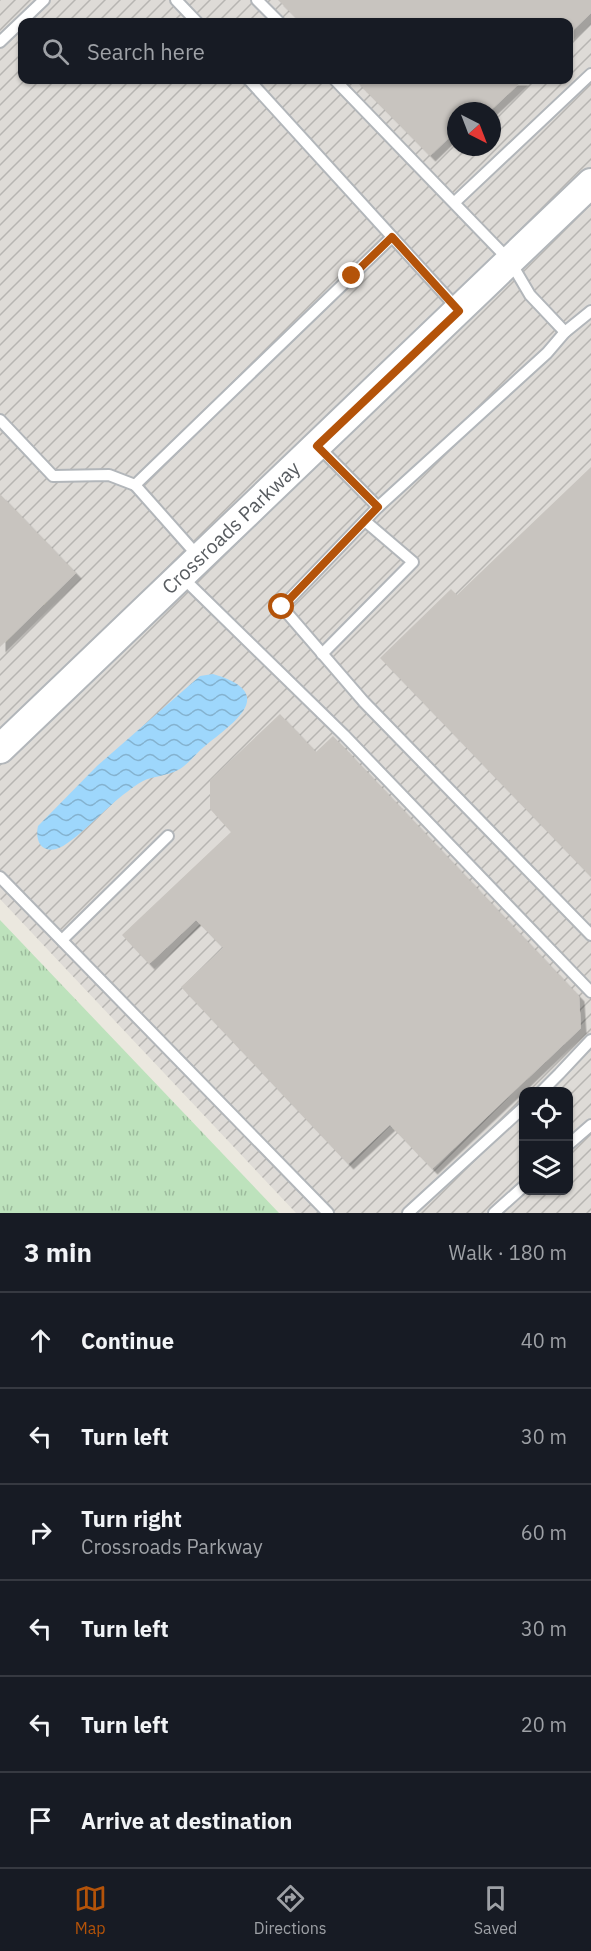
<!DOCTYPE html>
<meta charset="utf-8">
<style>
body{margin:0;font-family:"IBM Plex Sans",sans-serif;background:#20242c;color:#f1f3f6}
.controls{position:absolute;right:18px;bottom:18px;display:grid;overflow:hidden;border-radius:12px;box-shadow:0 2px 4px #0004}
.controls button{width:54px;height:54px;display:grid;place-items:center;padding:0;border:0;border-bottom:2px solid #363941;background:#171b24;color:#f1f3f6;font:30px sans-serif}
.compass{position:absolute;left:447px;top:102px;width:54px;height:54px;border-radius:50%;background:#171b24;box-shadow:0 2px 4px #0004;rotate:138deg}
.stop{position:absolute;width:18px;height:18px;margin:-14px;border:4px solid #b45309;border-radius:50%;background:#fff}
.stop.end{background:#b45309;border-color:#fff;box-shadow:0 2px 6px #0008}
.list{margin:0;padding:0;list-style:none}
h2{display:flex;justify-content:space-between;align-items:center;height:78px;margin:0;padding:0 24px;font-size:26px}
h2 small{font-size:20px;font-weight:400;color:#9ea1a6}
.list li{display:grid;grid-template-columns:39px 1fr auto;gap:18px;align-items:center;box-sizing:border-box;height:96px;padding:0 24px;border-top:2px solid #363941}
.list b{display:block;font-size:22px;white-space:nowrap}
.list p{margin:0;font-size:20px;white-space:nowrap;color:#9ea1a6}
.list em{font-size:20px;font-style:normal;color:#9ea1a6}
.icon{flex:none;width:33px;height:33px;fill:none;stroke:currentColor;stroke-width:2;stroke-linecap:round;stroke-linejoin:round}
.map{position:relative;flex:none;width:591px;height:1213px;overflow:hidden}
.search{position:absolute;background:#171b24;box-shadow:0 2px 4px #0004;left:18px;right:18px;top:18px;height:66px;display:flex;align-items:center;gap:15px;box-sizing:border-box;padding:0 21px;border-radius:12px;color:#9ea1a6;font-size:22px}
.sheet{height:654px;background:#171b24}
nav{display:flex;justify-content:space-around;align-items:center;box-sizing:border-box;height:84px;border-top:2px solid #363941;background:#171b24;font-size:16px;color:#9ea1a6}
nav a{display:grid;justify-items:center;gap:3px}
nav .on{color:#b45309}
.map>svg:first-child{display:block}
</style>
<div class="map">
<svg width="591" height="1213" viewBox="0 0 591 1213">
<defs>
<pattern id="industrial-furrows" width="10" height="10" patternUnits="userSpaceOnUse" patternTransform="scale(1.5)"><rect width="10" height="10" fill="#dedbd7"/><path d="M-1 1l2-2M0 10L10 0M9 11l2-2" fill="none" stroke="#b7b5b2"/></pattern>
<pattern id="grass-tufts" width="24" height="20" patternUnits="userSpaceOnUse" patternTransform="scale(1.5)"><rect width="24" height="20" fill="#bde2bc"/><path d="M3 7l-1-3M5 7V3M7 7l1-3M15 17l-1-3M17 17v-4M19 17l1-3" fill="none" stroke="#9cba9c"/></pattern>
<pattern id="water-waves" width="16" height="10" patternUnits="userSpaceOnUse" patternTransform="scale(1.5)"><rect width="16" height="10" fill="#9ed7fc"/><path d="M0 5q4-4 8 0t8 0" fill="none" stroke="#84b2cf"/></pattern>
<filter id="shadow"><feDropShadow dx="5.5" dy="5.5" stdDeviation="0" flood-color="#0004"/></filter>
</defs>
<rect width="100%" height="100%" fill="#ebe8df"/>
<path fill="url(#industrial-furrows)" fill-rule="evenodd" d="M0 0H591V1213H296L0 899ZM22 22H568V80H22ZM456 111H492V147H456ZM524 1092H568V1190H524Z"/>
<polygon fill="url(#grass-tufts)" points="0,920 279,1213 0,1213"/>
<path fill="url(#water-waves)" d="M213 674C278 693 236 721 205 746 196 753 188 765 178 770 167 776 153 776 143 781 137 784 132 788 127 792 109 804 73 845 56 849 40 853 35 839 38 826L97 766 200 676Z"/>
<g fill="#c8c4bf" filter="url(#shadow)">
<polygon points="278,0 591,0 591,13 568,35 568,22 300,22"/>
<polygon points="355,80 523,80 490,111 456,111 456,131 430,156"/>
<polygon points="591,467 591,877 380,658 451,589 457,595"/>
<polygon points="0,494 76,573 0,647"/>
<polygon points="280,714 316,752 333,736 579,996 581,1028 432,1169 390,1125 348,1164 181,987 223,948 196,920 149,964 122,935 231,832 210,809 210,780"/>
</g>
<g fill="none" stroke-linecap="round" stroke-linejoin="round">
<defs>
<g id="service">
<polyline points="176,0 197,22"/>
<polyline points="257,0 279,22"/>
<polyline points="0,42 44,0"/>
<polyline points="249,80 457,308"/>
<polyline points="335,80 510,261 530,295 565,332"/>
<polyline points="455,202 591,74"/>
<polyline points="0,420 53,476 109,475 135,485"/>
<polyline points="318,446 378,507 282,607 364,702 591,935"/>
<polyline points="378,507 547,353 565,332 591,311"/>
<polyline points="198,556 135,485 392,237"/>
<polyline points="181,576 344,735 591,992"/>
<polyline points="322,654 413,562 365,521"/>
<polyline points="0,877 328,1213"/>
<polyline points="62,940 168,836"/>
<polyline points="541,1092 559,1074 591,1040"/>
<polyline points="568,1145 591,1125"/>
<polyline points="408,1213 524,1107"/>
<polyline points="494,1213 524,1186"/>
</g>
<g id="tertiary">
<path id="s1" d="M0 749 591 183"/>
</g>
</defs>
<use href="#service" stroke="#b2b6ba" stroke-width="14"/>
<use href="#tertiary" stroke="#b2b6ba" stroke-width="32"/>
<use href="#service" stroke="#fff" stroke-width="10"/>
<use href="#tertiary" stroke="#fff" stroke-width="28"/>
</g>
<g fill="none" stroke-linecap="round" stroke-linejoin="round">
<polyline stroke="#b45309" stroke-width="8" points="282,607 378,507 317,446 459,311 392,237 352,276"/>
</g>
<g text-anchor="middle" stroke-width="6" stroke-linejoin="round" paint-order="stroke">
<g font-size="20" fill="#585c60" stroke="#fff">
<text dy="7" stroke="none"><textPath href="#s1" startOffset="320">Crossroads Parkway</textPath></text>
</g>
</g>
</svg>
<div class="controls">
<button><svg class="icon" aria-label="locate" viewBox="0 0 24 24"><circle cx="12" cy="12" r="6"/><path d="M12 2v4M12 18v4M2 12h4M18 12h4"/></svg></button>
<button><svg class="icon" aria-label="layers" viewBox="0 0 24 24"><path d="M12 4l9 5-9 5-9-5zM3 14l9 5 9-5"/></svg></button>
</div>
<svg class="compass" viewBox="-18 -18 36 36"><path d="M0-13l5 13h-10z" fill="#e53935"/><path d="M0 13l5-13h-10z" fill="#9ea1a6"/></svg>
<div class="stop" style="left:282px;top:607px"></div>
<div class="stop end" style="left:352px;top:276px"></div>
<div class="search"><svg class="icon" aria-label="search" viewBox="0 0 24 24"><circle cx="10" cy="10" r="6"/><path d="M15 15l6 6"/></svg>Search here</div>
</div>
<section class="sheet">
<h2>3 min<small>Walk · 180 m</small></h2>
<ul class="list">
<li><svg class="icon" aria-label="ahead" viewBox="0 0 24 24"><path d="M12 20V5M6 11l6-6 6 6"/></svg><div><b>Continue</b></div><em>40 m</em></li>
<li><svg class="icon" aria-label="left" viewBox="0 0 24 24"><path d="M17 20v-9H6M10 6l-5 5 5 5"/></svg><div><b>Turn left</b></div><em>30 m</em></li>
<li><svg class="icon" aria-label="right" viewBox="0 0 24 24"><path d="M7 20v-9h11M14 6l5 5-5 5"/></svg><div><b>Turn right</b><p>Crossroads Parkway</p></div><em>60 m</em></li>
<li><svg class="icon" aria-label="left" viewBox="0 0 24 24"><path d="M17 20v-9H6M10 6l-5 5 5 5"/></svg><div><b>Turn left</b></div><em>30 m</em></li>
<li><svg class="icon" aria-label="left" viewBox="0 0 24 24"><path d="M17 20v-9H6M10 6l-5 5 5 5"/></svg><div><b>Turn left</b></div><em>20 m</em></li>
<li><svg class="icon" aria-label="arrive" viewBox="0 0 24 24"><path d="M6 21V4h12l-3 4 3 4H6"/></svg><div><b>Arrive at destination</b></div></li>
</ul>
</section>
<nav>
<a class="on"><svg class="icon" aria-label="map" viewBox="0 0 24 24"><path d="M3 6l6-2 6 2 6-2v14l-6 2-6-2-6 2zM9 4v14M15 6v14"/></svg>Map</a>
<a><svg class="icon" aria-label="directions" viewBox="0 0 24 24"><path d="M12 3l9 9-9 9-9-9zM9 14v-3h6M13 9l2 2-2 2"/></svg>Directions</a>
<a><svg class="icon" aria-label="saved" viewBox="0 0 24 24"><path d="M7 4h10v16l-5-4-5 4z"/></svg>Saved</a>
</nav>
